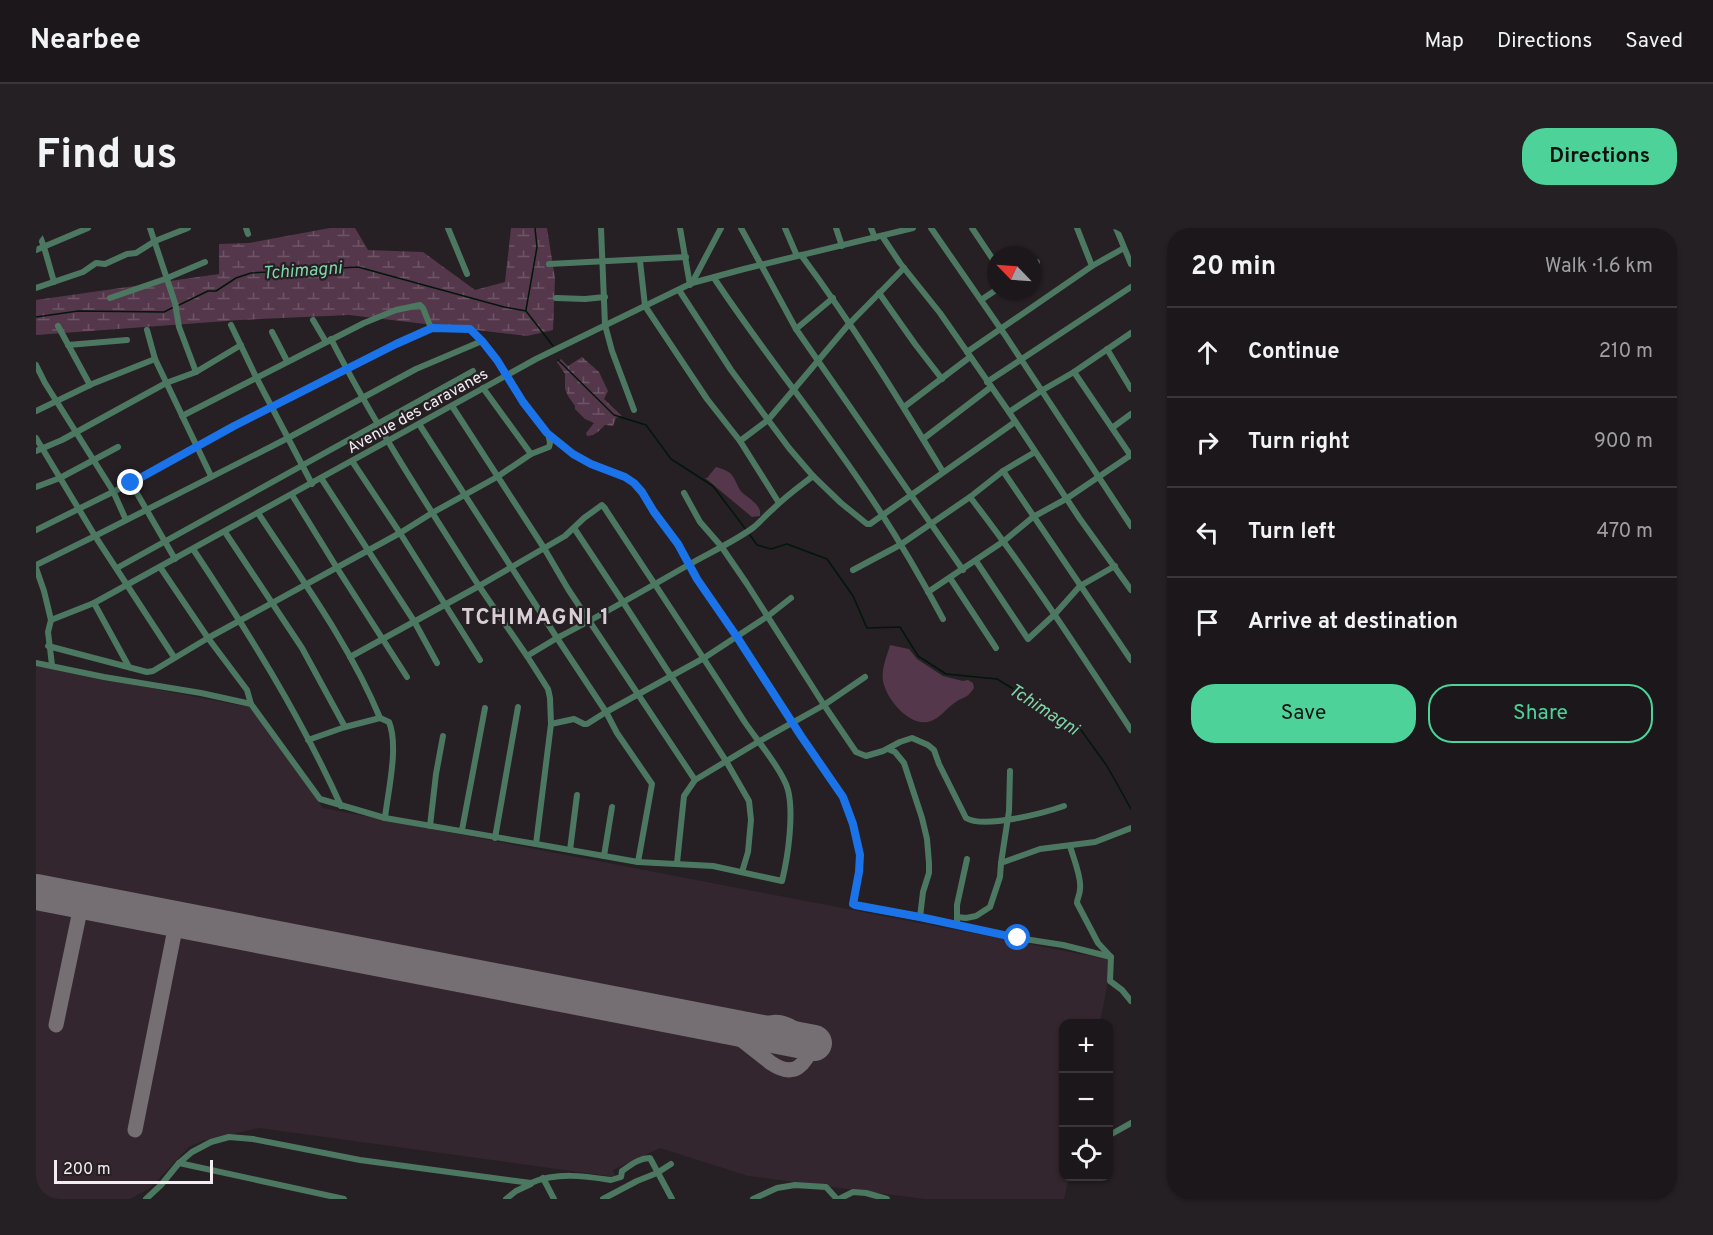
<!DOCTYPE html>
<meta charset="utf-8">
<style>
body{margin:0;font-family:Overpass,sans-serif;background:#252024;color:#f1f3f6}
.controls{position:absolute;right:18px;bottom:18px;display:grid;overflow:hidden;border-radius:12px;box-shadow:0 2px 4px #0004}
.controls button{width:54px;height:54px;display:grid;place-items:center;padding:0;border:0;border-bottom:2px solid #3a363a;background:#1c171b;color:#f1f3f6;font:30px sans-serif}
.compass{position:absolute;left:951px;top:18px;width:54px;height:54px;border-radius:50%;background:#1c171b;box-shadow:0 2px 4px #0004;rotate:295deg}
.scale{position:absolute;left:18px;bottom:15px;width:159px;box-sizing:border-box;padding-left:6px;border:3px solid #f3edf1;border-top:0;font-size:16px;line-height:21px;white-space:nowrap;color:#f3edf1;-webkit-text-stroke:4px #261f24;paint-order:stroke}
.stop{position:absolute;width:18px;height:18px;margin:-14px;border:4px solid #1a73e8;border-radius:50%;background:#fff}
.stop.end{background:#1a73e8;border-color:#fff;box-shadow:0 2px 6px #0008}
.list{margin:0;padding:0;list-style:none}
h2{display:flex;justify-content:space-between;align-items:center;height:78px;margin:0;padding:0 24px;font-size:26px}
h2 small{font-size:20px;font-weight:400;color:#a09fa3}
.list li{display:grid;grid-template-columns:39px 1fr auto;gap:18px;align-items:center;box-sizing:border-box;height:90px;padding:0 24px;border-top:2px solid #3a363a}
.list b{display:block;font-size:22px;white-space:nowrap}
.list em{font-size:20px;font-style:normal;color:#a09fa3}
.actions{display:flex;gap:12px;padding:18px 24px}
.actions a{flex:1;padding:14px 0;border:2px solid #4dd39a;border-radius:24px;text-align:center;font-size:21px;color:#4dd39a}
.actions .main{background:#4dd39a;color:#111}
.icon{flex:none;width:33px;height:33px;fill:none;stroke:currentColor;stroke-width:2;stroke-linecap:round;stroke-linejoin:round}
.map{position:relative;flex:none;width:1095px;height:971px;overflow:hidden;border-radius:24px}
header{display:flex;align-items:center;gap:36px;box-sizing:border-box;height:84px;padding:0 30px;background:#1c171b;border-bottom:2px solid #3a363a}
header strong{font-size:28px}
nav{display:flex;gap:33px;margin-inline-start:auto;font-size:21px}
.intro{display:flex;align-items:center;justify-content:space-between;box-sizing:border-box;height:144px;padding:0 36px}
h1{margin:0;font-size:42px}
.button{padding:15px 27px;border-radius:24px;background:#4dd39a;color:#111;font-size:21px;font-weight:700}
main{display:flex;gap:36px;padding:0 36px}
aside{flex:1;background:#1c171b;border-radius:24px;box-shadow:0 2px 4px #0004}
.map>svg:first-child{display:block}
</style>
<header>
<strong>Nearbee</strong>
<nav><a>Map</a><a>Directions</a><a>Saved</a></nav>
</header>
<div class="intro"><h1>Find us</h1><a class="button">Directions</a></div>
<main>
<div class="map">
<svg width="1095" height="971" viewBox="0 0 1095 971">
<defs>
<pattern id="wetland-marsh" width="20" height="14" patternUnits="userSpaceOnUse" patternTransform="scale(1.5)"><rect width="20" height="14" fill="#55374b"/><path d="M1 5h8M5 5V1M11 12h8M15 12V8" fill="none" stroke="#6e5465"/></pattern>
</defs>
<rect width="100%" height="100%" fill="#261f24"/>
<polygon fill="#33262e" points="0,438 213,479 246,521 287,580 1076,732 1064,795 1028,796 1028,948 1033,949 1028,971 888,971 712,948 624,920 577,942 579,948 572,948 223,900 169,912 153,919 114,960 94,971 0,971"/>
<g fill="#55374b">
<path d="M680 239C684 240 690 242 694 245 698 248 701 257 704 262 711 271 726 275 724 288L716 289 669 250H671Z"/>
<path d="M854 417 873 421 881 431 907 448 927 453 932 452 937 455 938 460C930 472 927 468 917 476 910 481 904 490 895 493 875 501 850 471 847 453 845 441 851 428 854 417Z"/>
</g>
<g fill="url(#wetland-marsh)">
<polygon points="294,0 319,0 332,22 387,24 439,62 469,54 475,0 511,0 519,50 517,102 491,108 313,87 204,92 0,107 0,72 183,46 183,16 213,15"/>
<path d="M546 129 563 144 572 163 568 171 586 188 580 190 577 198 569 197C564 202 559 208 551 208L550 205 558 195 549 191 539 181V178L532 168 529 161V146L521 134 525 131 532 138Z"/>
</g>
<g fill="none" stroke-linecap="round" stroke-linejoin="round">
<g stroke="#00170a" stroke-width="1.5">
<polyline points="143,77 172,63 180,63 200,50 215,45 322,39 468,79 490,83 517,118"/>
<polyline points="490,82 501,19 499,0"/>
<polyline points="0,89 42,83 128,84 138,79"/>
<polyline points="522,132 578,187 610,197 635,231 677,258 711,303"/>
<polyline points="714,307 721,317 735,321 751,316 791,331 817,368 831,400 864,399 882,428 910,446 961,451 1045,502 1071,538 1095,581"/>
</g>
<g stroke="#756e73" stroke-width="15">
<polyline points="20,797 46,673"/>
<path d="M688 798 735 835C759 851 769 837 778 815 757 799 742 784 717 803"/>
<polyline points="99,902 141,691"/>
</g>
<polyline stroke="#756e73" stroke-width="36" points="0,664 778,815"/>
<g stroke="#4c7862" stroke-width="6">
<polyline points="1,0 8,19 18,54"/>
<polyline points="114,0 139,75 143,99 160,144"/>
<polyline points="210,0 212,6"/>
<polyline points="412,0 431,46"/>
<polyline points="565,0 569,97 576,123 598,182"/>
<polyline points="644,0 654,57"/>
<polyline points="705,0 760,101 927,342"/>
<polyline points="749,0 761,28"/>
<polyline points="800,0 806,18"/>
<polyline points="835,0 839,10"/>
<polyline points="895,0 969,107 1095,298"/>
<polyline points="936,0 960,36"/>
<polyline points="1041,0 1056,38"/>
<polyline points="1080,0 1095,36"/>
<polyline points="846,8 864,35 904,85 973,184 1044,291 1095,362"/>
<polyline points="0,22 52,0"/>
<path d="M765 27C817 97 862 170 907 244"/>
<polyline points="604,33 609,78 671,171 704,213 743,275"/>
<polyline points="513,36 650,29"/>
<polyline points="996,37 1001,34"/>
<path d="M678 50C725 121 779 187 827 258 856 300 883 346 907 391"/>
<polyline points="656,55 685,0"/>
<polyline points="0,60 47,44 60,35 69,36 91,26 100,25 119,13 152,0"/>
<polyline points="643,62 695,142 753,220 777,248 805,275 831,296 834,296 979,194"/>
<polyline points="843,65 879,116 906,151"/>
<polyline points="74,70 129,51 169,34"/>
<polyline points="520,70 549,71 569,69"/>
<polyline points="945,72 960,62"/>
<polyline points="277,92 290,114"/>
<polyline points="195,97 220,149 276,256"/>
<polyline points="22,98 54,157"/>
<polyline points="760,101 797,70"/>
<polyline points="111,102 119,131 175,248"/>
<polyline points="236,104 251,133"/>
<path d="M295 111C339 197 391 277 443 358L314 429"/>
<polyline points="32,117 91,112"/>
<polyline points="1071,121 1095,161"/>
<polyline points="931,124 1056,38 1088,20"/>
<polyline points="0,137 9,155 77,263 90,292"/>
<polyline points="1038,144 1095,228"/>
<polyline points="951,154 1095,59"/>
<polyline points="447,160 495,226"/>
<polyline points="416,178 508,320 532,361 659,552"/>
<polyline points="868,179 934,129"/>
<polyline points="0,183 56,156 119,131"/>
<polyline points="973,184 1005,163 1038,144 1095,105"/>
<polyline points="146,188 328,95 360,82 384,77 387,80 395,100"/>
<path d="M383 196 521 410 491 428 443 358 529 308 548 290 566 277 568 279C615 351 662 421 708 493 720 511 747 543 752 562 758 586 752 629 746 653L677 638 602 634 616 556 581 505 570 484 521 410C566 387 610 361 654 336 673 325 701 312 718 299 725 293 731 286 738 280 750 268 764 258 777 248"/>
<polyline points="1076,200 1095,186"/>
<polyline points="0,210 59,308 138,429"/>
<polyline points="887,211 955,159"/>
<polyline points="704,213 732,192 813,96 868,40"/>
<polyline points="0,223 26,212 130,155 160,144 205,117"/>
<polyline points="316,233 364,305 444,432"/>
<polyline points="967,243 1095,432"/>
<polyline points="285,250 378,393 401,435"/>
<polyline points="95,255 139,331"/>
<polyline points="0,259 24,250 82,219"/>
<path d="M648 265 664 294 685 318 711 356 788 477 820 524 830 528 847 523 864 514 876 510 892 517 898 522 903 536 930 590C948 601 1008 585 1028 578"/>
<polyline points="256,267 301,340 371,449"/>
<path d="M934 269C992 344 1043 423 1095 502"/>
<path d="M222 285C266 352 314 417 344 490"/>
<polyline points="538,300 587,374 690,533 713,573 715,592 712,624 706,644"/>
<polyline points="0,302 95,255 198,198 360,116 395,100 434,101 446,113 461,132 487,174 511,205 537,226 555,236 589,249 598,255 606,264 618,283 641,316 661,351 701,409 765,508 807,569 817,596 824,627 823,644 817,673 819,677 921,697 921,677 931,631"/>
<polyline points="189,304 266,420 309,499"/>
<path d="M157 321C212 404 264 487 305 578"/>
<polyline points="940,333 992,411 1019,386 1044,358 1079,338"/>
<polyline points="0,337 59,308 252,210 380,141 446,113"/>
<polyline points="124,339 172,410 211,462 215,476"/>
<polyline points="0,340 8,363 15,392 12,404 16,437"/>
<polyline points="81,340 437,143"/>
<polyline points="817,342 864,317 934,269 967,243 999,224"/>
<polyline points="914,350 960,420"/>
<polyline points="892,364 968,313 997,289 1030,271 1095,227"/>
<polyline points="58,375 93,439"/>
<polyline points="15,392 58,375 500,131 656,55 708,41 877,0"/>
<polyline points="12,418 111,444 117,443 172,410 364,305 396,285 461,249 495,226 513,219 514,215 512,205"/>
<polyline points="0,435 68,449 165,465 215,476 284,571 349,590 500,616 515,496 514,470 512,461 491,428"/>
<polyline points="515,496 538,491 548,496 551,496 570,484 668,430 732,388 755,370"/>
<path d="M272 512 309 499 344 490 353 494C363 518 352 563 349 590"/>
<polyline points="852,521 859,524 868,535 886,590 891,611 893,635 893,645 887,664 884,689"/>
<polyline points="394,598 400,546 407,508"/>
<polyline points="426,602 449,480"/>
<polyline points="459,610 482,479"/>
<polyline points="500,616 602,634"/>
<path d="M1034 618C1037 629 1046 650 1044 661 1044 667 1041 670 1041 675L1062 715 1075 729 1074 753 1086 762 1095 773"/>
<polyline points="534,622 541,567"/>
<polyline points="568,628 576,579"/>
<polyline points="641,635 648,568 659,552 722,514 788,477 829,449"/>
<polyline points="965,635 1004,621 1059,614 1095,600"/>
<polyline points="921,689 930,690 940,688 954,679 964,649 965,635 973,583 974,543"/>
<polyline points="921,697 982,710 1027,717 1075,729"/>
<polyline points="1072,908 1095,895"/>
<polyline points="143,935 308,971"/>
<polyline points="507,950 518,971"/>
<path d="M110 971 125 957 143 935 156 924 175 914 193 909 217 911 324 932 495 955C521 944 548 948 575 952L585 949 586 943C595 937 603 930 614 930L636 971"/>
<polyline points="470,971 480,963 495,956"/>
<polyline points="567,971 601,953 621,945 635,936"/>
<polyline points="717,971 741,960 759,957 790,959 801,971"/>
<polyline points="803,971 817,964 830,965 851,971"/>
</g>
</g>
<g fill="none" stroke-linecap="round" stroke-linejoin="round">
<polyline stroke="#1a73e8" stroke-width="8" points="95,255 198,198 360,116 396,100 434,101 446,113 461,132 487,174 511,205 537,226 555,236 589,249 598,255 606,264 618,284 642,316 661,351 701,409 765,508 807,569 817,596 824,627 823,644 817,676 819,677 884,689 982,710"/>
</g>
<g text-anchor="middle" stroke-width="4.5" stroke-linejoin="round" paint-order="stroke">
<g font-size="16" fill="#f3edf1" stroke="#261f24">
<text transform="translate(381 182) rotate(-29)" y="6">Avenue des caravanes</text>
</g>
<g font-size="18" font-style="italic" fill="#7fd5aa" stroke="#261f24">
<text transform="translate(266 42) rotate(-4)" y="6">Tchimagni</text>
<text transform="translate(1008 481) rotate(33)" y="6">Tchimagni</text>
</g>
<g font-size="22" font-weight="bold" letter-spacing="1.5" fill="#d9ced5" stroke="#261f24">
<text x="500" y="396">TCHIMAGNI 1</text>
</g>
</g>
</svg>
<div class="controls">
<button>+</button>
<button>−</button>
<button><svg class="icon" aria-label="locate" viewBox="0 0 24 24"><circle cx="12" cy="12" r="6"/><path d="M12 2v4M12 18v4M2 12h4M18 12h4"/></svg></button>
</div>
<svg class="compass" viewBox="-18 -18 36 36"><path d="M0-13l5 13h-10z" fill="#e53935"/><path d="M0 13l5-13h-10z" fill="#a09fa3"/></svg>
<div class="scale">200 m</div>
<div class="stop" style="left:982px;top:710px"></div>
<div class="stop end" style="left:95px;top:255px"></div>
</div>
<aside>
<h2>20 min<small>Walk · 1.6 km</small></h2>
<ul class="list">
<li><svg class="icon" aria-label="ahead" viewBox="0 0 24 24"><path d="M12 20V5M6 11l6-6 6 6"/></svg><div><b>Continue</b></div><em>210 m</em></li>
<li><svg class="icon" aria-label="right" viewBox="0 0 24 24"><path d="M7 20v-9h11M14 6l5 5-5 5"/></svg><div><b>Turn right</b></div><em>900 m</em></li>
<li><svg class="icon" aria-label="left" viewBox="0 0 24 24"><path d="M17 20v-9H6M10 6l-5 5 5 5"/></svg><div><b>Turn left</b></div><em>470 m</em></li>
<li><svg class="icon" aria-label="arrive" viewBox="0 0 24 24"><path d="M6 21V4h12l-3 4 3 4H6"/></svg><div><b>Arrive at destination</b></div></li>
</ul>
<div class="actions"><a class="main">Save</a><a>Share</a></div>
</aside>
</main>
